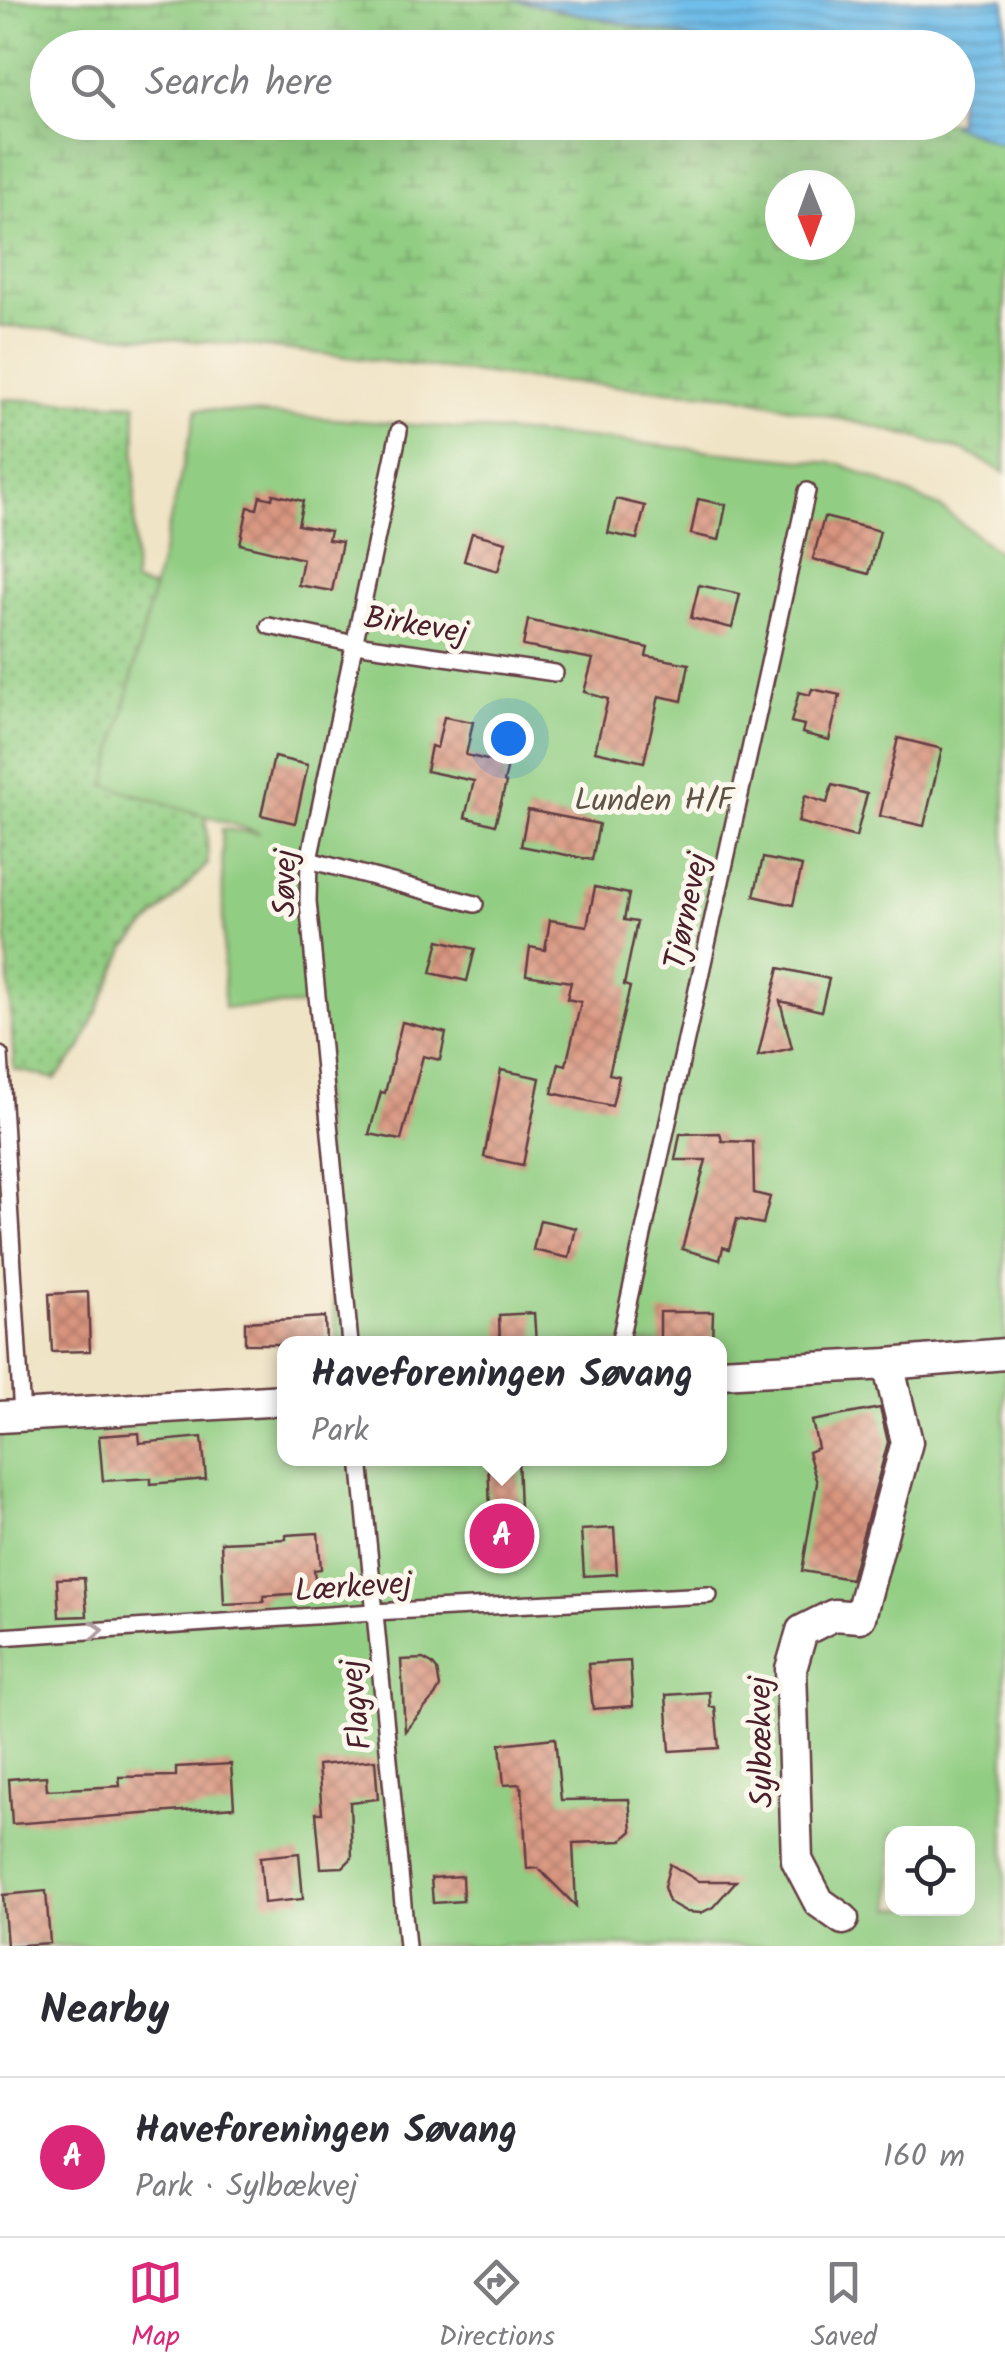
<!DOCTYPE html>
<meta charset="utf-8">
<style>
body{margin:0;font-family:Kalam,sans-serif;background:#f2f2f3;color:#2b2b33}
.controls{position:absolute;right:30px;bottom:30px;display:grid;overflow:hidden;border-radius:20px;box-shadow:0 10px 40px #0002}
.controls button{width:90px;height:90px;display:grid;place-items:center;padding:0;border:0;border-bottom:2px solid #e1e1e2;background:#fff;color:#2b2b33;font:50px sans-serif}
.compass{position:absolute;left:765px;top:170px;width:90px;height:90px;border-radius:50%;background:#fff;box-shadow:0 10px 40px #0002;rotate:179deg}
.you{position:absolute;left:508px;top:738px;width:35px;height:35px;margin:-25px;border:8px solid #fff;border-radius:50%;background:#1a73e8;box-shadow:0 0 0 15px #1a73e833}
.badge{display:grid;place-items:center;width:65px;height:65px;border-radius:50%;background:#db2777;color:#fff;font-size:32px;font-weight:700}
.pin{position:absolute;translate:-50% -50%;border:5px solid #fff;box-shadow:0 2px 10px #0006}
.popup{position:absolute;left:277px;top:1336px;width:450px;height:130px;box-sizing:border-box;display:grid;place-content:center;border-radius:20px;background:#fff;filter:drop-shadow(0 2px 8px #0005);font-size:32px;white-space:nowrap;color:#7c7c81}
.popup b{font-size:38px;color:#2b2b33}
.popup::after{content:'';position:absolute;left:50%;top:100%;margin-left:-20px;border:20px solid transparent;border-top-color:#fff}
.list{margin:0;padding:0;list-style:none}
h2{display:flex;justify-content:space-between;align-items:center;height:130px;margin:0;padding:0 40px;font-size:42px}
h2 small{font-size:32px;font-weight:400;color:#7c7c81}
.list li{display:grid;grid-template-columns:65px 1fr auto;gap:30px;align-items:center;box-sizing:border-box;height:160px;padding:0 40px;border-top:2px solid #e1e1e2}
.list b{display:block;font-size:38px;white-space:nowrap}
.list p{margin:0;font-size:32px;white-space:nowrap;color:#7c7c81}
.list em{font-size:32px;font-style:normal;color:#7c7c81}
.icon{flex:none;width:55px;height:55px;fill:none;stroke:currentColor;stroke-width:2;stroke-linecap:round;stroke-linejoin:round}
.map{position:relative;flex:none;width:1005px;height:1946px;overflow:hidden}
.search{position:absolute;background:#fff;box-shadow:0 10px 40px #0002;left:30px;right:30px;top:30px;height:110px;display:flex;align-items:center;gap:25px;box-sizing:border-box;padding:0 35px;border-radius:55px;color:#7c7c81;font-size:38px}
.sheet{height:290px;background:#fff}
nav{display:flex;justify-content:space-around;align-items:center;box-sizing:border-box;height:140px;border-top:2px solid #e1e1e2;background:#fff;font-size:28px;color:#7c7c81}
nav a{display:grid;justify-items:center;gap:5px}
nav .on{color:#db2777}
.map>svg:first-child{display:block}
</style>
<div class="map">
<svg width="1005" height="1946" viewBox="0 0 1005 1946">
<defs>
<pattern id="grass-dots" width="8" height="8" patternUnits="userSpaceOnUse" patternTransform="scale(2.5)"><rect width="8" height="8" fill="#91cd82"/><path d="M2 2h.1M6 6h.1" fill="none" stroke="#78a66b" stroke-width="1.8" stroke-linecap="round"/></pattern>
<pattern id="wetland-marsh" width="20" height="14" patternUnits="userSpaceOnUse" patternTransform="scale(2.5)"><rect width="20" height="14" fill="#91cd82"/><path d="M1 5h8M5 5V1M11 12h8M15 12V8" fill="none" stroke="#78a66b"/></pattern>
<pattern id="water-rules" width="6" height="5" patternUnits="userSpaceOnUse" patternTransform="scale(2.5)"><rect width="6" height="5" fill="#71c0ec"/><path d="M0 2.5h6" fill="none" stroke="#5f9bbf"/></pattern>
<pattern id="building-cross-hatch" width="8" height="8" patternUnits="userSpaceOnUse" patternTransform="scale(2.5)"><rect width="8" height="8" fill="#d8947e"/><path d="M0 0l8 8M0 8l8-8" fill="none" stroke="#b17867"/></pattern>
</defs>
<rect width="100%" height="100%" fill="#fbf7ec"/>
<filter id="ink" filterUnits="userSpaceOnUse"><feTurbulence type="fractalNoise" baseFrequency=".01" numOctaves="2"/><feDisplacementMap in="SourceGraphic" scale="20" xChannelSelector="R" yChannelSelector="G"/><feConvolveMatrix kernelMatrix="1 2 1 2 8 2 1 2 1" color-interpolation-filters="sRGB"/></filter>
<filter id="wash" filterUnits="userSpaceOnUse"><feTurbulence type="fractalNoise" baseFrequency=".0048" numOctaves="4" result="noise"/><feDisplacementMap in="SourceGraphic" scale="40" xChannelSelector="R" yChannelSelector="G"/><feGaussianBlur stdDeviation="2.25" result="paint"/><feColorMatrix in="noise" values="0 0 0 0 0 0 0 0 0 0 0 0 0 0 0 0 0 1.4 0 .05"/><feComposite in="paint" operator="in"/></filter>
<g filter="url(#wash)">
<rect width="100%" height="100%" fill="#f0e4c6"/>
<polygon fill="url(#grass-dots)" stroke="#6e7656" stroke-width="2.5" points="2,399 136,404 134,583 161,591 204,772 208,864 126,947 80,1050 55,1079 14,1069 0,822"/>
<path fill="url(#wetland-marsh)" stroke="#6e7656" stroke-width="2.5" fill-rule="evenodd" d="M0 0H515L729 47 48 48V122H949L1005 146V473L965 451 880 428 734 395 536 380 249 345 0 326ZM780 185H840V245H780Z"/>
<path fill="#91cd82" stroke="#6e7656" stroke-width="2.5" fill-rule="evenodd" d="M197 409 577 437 841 464 940 507 1005 557V1946H0V1422L284 1395V1458H720V1344L336 1343 307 861 297 895 307 1005 224 1008 222 829 260 833 106 785ZM892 1834H968V1908H892Z"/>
<polygon fill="url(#water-rules)" stroke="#5e708c" stroke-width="2.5" points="515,0 1005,0 1005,146 949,123 958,122 958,48 729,47"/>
<g id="blocks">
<g fill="url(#building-cross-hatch)">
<polygon points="273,494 303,501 298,525 330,531 328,540 342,542 332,591 298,585 303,559 240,544 248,507 257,509 260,496 272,499"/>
<polygon points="616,499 645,506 637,539 608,533"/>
<polygon points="698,499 726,505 719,540 691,534"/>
<polygon points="824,517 880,531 869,574 813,559"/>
<polygon points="472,533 506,542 498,571 464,561"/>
<polygon points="699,585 740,594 732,628 691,618"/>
<polygon points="528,620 648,648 646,656 689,664 682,701 659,696 644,762 595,751 608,699 584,692 593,659 523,646"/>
<polygon points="812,689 840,695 829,740 802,733 804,725 791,722 799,692 810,695"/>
<polygon points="444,717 473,722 466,755 508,765 504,782 506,783 495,825 465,817 474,781 426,771 431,746 437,748"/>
<polygon points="898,738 942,749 924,826 880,816"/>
<polygon points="274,757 308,765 295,823 261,815"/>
<polygon points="832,785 867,794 856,837 798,822 805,796 827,803"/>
<polygon points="528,810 599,824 592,860 521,846"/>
<polygon points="763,858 802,866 793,905 754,896"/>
<polygon points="595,887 629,894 624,920 637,922 624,985 630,987 609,1074 619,1076 612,1106 552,1093 559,1063 566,1065 581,1002 567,999 571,982 526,975 530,947 545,950 550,920 587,926"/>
<polygon points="439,940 475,949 467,981 431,973"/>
<polygon points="779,968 829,979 821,1011 780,1001 792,1048 758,1056"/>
<polygon points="402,1022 446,1033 440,1060 423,1056 401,1140 369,1134 381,1092 385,1093"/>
<polygon points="501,1070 540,1078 523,1165 484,1157"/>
<polygon points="720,1133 722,1141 753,1142 754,1193 770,1197 763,1224 737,1219 729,1249 723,1247 720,1260 682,1249 706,1160 675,1160 680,1134"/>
<polygon points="540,1220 576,1228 569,1258 533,1250"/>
<polygon points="88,1292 90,1351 52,1352 49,1294"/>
<polygon points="660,1312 713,1312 712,1344 660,1344"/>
<polygon points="534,1313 536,1344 500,1344 499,1315"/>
<polygon points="325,1317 326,1344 245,1344 245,1322"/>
<polygon points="880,1408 888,1442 851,1579 802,1571 817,1483 808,1452 818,1448 812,1421"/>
<polygon points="139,1433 140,1443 202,1437 206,1479 151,1484 151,1478 103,1481 99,1436"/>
<polygon points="488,1458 518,1458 520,1510 490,1511"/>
<polygon points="614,1528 617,1574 584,1576 581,1530"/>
<polygon points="318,1533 321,1569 314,1570 316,1592 264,1596 264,1602 224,1604 221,1542 286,1539 286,1535"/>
<polygon points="84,1578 87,1616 59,1617 57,1579"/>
<polygon points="423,1659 432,1664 437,1670 440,1687 435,1696 405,1731 401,1660"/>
<polygon points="630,1661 633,1706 593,1709 588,1664"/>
<polygon points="709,1692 710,1707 715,1707 719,1748 670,1751 666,1695"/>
<polygon points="555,1738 561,1800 629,1799 632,1831 621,1841 573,1843 576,1906 538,1868 527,1869 522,1787 520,1787 520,1784 504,1785 500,1744"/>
<polygon points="375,1760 378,1799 350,1802 352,1858 343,1867 321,1868 316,1813 322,1813 318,1765"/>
<polygon points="231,1764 234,1807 12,1824 9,1779 46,1776 47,1790 120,1786 119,1777 176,1776 176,1767"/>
<polygon points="299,1853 303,1899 264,1903 260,1857"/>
<polygon points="670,1864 698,1881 736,1881 713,1907 701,1913 687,1912 669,1902 664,1887"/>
<polygon points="462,1876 463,1901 433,1903 431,1878"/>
<polygon points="46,1891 50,1943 7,1946 3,1895"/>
</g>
</g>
</g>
<g filter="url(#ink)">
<use href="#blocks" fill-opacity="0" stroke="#633d42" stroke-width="2.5"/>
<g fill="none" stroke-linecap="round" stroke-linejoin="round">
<defs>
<g id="lane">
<polyline points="269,626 355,644 555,673"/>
<polyline points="309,860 475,904"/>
<polyline points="0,1055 22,1415"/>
<polyline points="350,1344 308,901 309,860 399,431"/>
<polyline points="619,1344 807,491"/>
<polyline points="360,1458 407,1946"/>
<polyline points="0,1637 373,1612 709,1595"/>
</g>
<g id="street">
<polyline points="720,1373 888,1364 1005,1354"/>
<polyline points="0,1417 284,1400"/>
<polyline points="843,1919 819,1902 797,1860 791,1669 802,1631 834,1615 860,1617 907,1442 888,1364"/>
</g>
</defs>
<use href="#lane" stroke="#633d42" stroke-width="20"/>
<use href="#street" stroke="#633d42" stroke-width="35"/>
<use href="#lane" stroke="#fff" stroke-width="15"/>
<use href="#street" stroke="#fff" stroke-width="30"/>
</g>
<defs><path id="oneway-chevron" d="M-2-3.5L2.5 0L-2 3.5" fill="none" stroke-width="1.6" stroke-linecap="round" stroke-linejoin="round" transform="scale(2.5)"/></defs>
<use stroke="#ae9aa0" href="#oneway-chevron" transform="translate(97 1630) rotate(-4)"/>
</g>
<g text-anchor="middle" stroke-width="10" stroke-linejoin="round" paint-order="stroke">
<g font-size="32" fill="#4a1f2b" stroke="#fbf7ec">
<text transform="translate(416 624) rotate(9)" y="11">Birkevej</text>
<text transform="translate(284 883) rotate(-89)" y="11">Søvej</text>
<text transform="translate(686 911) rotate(-78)" y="11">Tjørnevej</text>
<text transform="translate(353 1586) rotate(-4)" y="11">Lærkevej</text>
<text transform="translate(355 1705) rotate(-96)" y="11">Flagvej</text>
<text transform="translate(760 1742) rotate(-91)" y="11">Sylbækvej</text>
</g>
<g font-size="32" fill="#5f5345" stroke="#fbf7ec">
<text x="654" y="810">Lunden H/F</text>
</g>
</g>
</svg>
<div class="controls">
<button><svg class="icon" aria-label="locate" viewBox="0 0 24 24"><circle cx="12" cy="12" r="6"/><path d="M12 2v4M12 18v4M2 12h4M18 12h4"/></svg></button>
</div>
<svg class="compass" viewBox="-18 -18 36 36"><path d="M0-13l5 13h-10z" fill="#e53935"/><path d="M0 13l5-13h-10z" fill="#7c7c81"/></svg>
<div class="you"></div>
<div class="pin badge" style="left:502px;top:1536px">A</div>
<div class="popup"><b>Haveforeningen Søvang</b>Park</div>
<div class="search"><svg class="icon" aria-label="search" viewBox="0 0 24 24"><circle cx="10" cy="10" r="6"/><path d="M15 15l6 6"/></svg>Search here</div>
</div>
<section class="sheet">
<h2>Nearby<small></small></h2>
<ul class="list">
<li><span class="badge">A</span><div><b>Haveforeningen Søvang</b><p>Park · Sylbækvej</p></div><em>160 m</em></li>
</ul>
</section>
<nav>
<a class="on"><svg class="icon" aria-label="map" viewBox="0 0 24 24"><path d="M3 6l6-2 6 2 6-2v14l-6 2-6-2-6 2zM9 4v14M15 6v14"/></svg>Map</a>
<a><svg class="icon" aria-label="directions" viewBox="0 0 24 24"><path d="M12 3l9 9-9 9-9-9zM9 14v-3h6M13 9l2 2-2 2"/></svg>Directions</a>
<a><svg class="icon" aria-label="saved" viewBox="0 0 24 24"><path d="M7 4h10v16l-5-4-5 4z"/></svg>Saved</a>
</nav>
